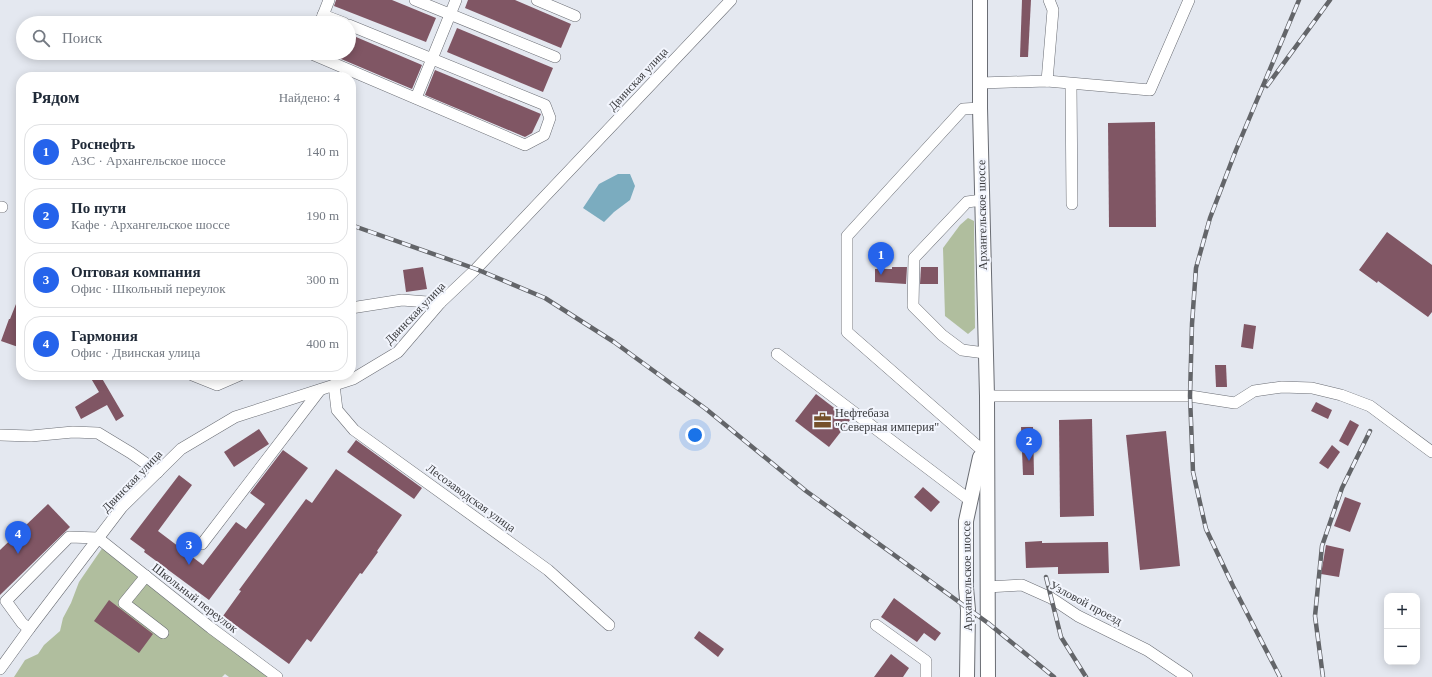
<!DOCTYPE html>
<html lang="ru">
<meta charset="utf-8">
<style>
body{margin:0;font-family:"Times New Roman",serif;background:#f6f6f7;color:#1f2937}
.controls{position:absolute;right:12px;bottom:12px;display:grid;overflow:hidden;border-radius:8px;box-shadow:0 2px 10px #0003}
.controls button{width:36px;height:36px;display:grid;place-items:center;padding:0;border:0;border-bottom:1px solid #e0e1e3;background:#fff;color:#1f2937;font:20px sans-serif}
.you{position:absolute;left:695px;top:435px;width:14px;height:14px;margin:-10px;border:3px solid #fff;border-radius:50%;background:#1a73e8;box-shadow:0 0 0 6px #1a73e833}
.badge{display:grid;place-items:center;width:26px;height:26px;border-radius:50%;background:#2563eb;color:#fff;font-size:13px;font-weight:700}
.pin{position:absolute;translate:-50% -33px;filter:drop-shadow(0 1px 2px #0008)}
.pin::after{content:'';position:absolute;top:21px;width:14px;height:12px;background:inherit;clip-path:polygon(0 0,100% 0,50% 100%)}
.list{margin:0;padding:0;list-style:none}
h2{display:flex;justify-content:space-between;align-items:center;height:52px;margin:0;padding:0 16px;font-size:17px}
h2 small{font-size:13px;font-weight:400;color:#747a83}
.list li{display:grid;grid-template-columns:26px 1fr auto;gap:12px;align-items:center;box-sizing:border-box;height:56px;margin:0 8px 8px;padding:0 8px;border:1px solid #e0e1e3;border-radius:16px}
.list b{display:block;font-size:15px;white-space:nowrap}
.list p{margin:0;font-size:13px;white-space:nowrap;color:#747a83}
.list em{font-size:13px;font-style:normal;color:#747a83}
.icon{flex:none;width:22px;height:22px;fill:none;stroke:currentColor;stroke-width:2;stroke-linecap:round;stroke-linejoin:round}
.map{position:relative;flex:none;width:1432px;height:677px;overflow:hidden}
.search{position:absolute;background:#fff;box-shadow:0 2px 10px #0003;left:16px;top:16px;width:340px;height:44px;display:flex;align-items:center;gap:10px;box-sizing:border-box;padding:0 14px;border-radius:22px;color:#747a83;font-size:15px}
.panel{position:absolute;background:#fff;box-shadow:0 2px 10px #0003;left:16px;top:72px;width:340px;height:308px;border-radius:16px}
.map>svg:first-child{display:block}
</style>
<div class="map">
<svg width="1432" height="677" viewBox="0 0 1432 677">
<rect width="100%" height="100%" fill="#e4e8f0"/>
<g fill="#b0be9e">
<polygon points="968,218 974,221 975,328 968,334 945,316 943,248 960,225"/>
<polygon points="103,547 271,677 229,677 225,674 222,677 14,677 25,660 38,654 44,645 60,631 63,618 71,603 79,582"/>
</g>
<polygon fill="#7bacbf" points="618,174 630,174 635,186 630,200 614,212 604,222 583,208 599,184"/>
<g fill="#805664">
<polygon points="336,0 392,0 436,18 426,42 334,6"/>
<polygon points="468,0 515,0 571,24 561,48 465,8"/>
<polygon points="1022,0 1031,0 1028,57 1020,57"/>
<polygon points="457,28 553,68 543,92 447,52"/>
<polygon points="349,34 422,65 412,89 327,53 349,53"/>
<polygon points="435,70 541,114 532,133 525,137 425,95"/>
<polygon points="1155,122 1156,227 1109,227 1108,123"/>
<polygon points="1387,232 1432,265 1432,312 1428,317 1378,281 1377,283 1359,270"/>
<polygon points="423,267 427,289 406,292 403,270"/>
<polygon points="892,267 907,267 906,284 875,282 875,269 892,269"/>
<polygon points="921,267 938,267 938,284 920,284"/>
<polygon points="20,294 21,294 21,348 1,341 9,319 10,319"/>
<polygon points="1244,324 1256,326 1253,349 1241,347"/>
<polygon points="1215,365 1226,365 1227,387 1216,387"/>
<polygon points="89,375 100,375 124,416 116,421 107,405 81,419 75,407 99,392"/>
<polygon points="816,394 850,420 829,447 795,421"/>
<polygon points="1316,402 1332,410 1328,419 1311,411"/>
<polygon points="1092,419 1094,516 1060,517 1059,420"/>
<polygon points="1350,420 1359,425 1348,446 1339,441"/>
<polygon points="1021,427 1033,427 1034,475 1023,475"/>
<polygon points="259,429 269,444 234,467 224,452"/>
<polygon points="1166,431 1180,566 1140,570 1126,435"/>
<polygon points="356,440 422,488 414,499 347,452"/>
<polygon points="1332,445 1340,452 1328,469 1319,463"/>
<polygon points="283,450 308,468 209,600 144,552 145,550 130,539 179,475 192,485 158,531 203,565 236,522 246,529 265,504 250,493"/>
<polygon points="336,469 402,515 377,551 378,552 362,574 360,573 311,642 307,639 289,664 223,616 241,591 239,590 306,499 312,503"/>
<polygon points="923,487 940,502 931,512 914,497"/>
<polygon points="1345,497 1361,503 1350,532 1334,526"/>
<polygon points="48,504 70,527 0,595 0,550"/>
<polygon points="1042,541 1042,543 1108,542 1109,573 1058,574 1058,567 1026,568 1025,542"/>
<polygon points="1326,545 1344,549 1339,577 1321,574"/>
<polygon points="894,598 941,633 935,641 924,633 917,642 881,617"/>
<polygon points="109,600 153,634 139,653 94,621"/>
<polygon points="699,631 724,649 718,657 694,638"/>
<polygon points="891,654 909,668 903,677 874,677"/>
</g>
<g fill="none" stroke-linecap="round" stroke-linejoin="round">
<defs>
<g id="minor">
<polyline points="415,0 555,57"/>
<polyline points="537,0 575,16"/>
<polyline points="323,15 344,23"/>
<polyline points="320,23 329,0"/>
<polyline points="313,53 314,55 525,145 544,135 550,118 545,105 349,25"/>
<polyline points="1047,81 1053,10 1049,0"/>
<polyline points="980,83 1047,81 1150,90 1189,0"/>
<polyline points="1071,84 1072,204"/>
<polyline points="416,98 456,0"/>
<polyline points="980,108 963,109 847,236 847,332 982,450"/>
<polyline points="982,200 967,202 914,258 913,306 942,335 962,350 985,353"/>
<polyline points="0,207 2,207"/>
<polyline points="351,308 402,300 440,303"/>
<polyline points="777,354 971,501"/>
<polyline points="192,375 217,385 240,375"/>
<polyline points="334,385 337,410 354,430 548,570 609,625"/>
<polyline points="987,396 1190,396 1235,403 1254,391 1282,387 1312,388 1341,395 1370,406 1432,452"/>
<polyline points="0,435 31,436 73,432 98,433 131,453 158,472"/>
<polyline points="202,544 320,390"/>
<polyline points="146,576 124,603 163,633"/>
<polyline points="987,587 1022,585 1051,598 1078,616 1147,650 1187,677"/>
<polyline points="876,625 926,661 926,677"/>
<polyline points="29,629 22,623 6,601 69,537 98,538 211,628 277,677"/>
<polyline points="0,669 29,629 122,507 181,449 235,417 353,379 398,352 440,303 476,269 731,0"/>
</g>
<g id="major">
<polyline points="980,0 980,108 987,396 988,677"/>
<polyline points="967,677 968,610 966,588 966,521 980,457"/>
</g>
</defs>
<use href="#minor" stroke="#6a6d74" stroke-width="12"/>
<use href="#major" stroke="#6a6d74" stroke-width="16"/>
<use href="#minor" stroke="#fff" stroke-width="11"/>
<use href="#major" stroke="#fff" stroke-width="14"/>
<defs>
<g id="rail">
<polyline points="1267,86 1330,0"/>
<polyline points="351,225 476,269 545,298 614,342 706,409 806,491 988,623 1054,677"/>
<polyline points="1046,577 1061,637 1086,677"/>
<polyline points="1280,677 1233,586 1206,529 1193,472 1190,396 1192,324 1196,268 1210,218 1236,150 1299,0"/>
<polyline points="1323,677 1315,616 1322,546 1342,488 1370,431"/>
</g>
</defs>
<use href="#rail" stroke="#636569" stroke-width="4.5"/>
<use href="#rail" stroke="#f2f5fd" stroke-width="3" stroke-dasharray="9" stroke-linecap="butt"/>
</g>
<defs>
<symbol id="office-bare" viewBox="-9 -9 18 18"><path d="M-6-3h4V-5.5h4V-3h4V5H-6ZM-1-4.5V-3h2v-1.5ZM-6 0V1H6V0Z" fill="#75502b" stroke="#f2f5fd" stroke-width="2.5" paint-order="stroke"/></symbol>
</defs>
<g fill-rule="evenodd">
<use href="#office-bare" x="810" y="408" width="25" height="25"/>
</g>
<g text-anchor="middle" stroke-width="4" stroke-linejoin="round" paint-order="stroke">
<g font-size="12" fill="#393a3d" stroke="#f2f5fd">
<text transform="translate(638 79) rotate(-47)" y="4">Двинская улица</text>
<text transform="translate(982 215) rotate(-91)" y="4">Архангельское шоссе</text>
<text transform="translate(415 313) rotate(-46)" y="4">Двинская улица</text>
<text transform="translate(132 481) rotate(-46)" y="4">Двинская улица</text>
<text transform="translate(471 498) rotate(36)" y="4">Лесозаводская улица</text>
<text transform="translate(967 576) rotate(-91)" y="4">Архангельское шоссе</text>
<text transform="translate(195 598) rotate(38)" y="4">Школьный переулок</text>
<text transform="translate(1086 603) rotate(28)" y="4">Узловой проезд</text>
</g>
<g font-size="12" fill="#393a3d" stroke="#f2f5fd" text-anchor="start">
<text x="835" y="417">Нефтебаза<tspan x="835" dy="14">"Северная империя"</tspan></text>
</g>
</g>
</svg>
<div class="controls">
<button>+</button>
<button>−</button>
</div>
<div class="you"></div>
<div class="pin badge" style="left:881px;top:275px">1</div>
<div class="pin badge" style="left:1029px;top:461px">2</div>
<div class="pin badge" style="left:189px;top:565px">3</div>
<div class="pin badge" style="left:18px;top:554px">4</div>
<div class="search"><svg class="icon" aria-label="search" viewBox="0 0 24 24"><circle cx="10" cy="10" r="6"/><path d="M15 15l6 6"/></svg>Поиск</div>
<section class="panel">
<h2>Рядом<small>Найдено: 4</small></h2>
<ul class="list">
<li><span class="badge">1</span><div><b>Роснефть</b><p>АЗС · Архангельское шоссе</p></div><em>140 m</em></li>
<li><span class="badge">2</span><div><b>По пути</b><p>Кафе · Архангельское шоссе</p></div><em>190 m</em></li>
<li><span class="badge">3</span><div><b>Оптовая компания</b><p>Офис · Школьный переулок</p></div><em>300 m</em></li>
<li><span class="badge">4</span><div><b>Гармония</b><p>Офис · Двинская улица</p></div><em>400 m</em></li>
</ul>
</section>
</div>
